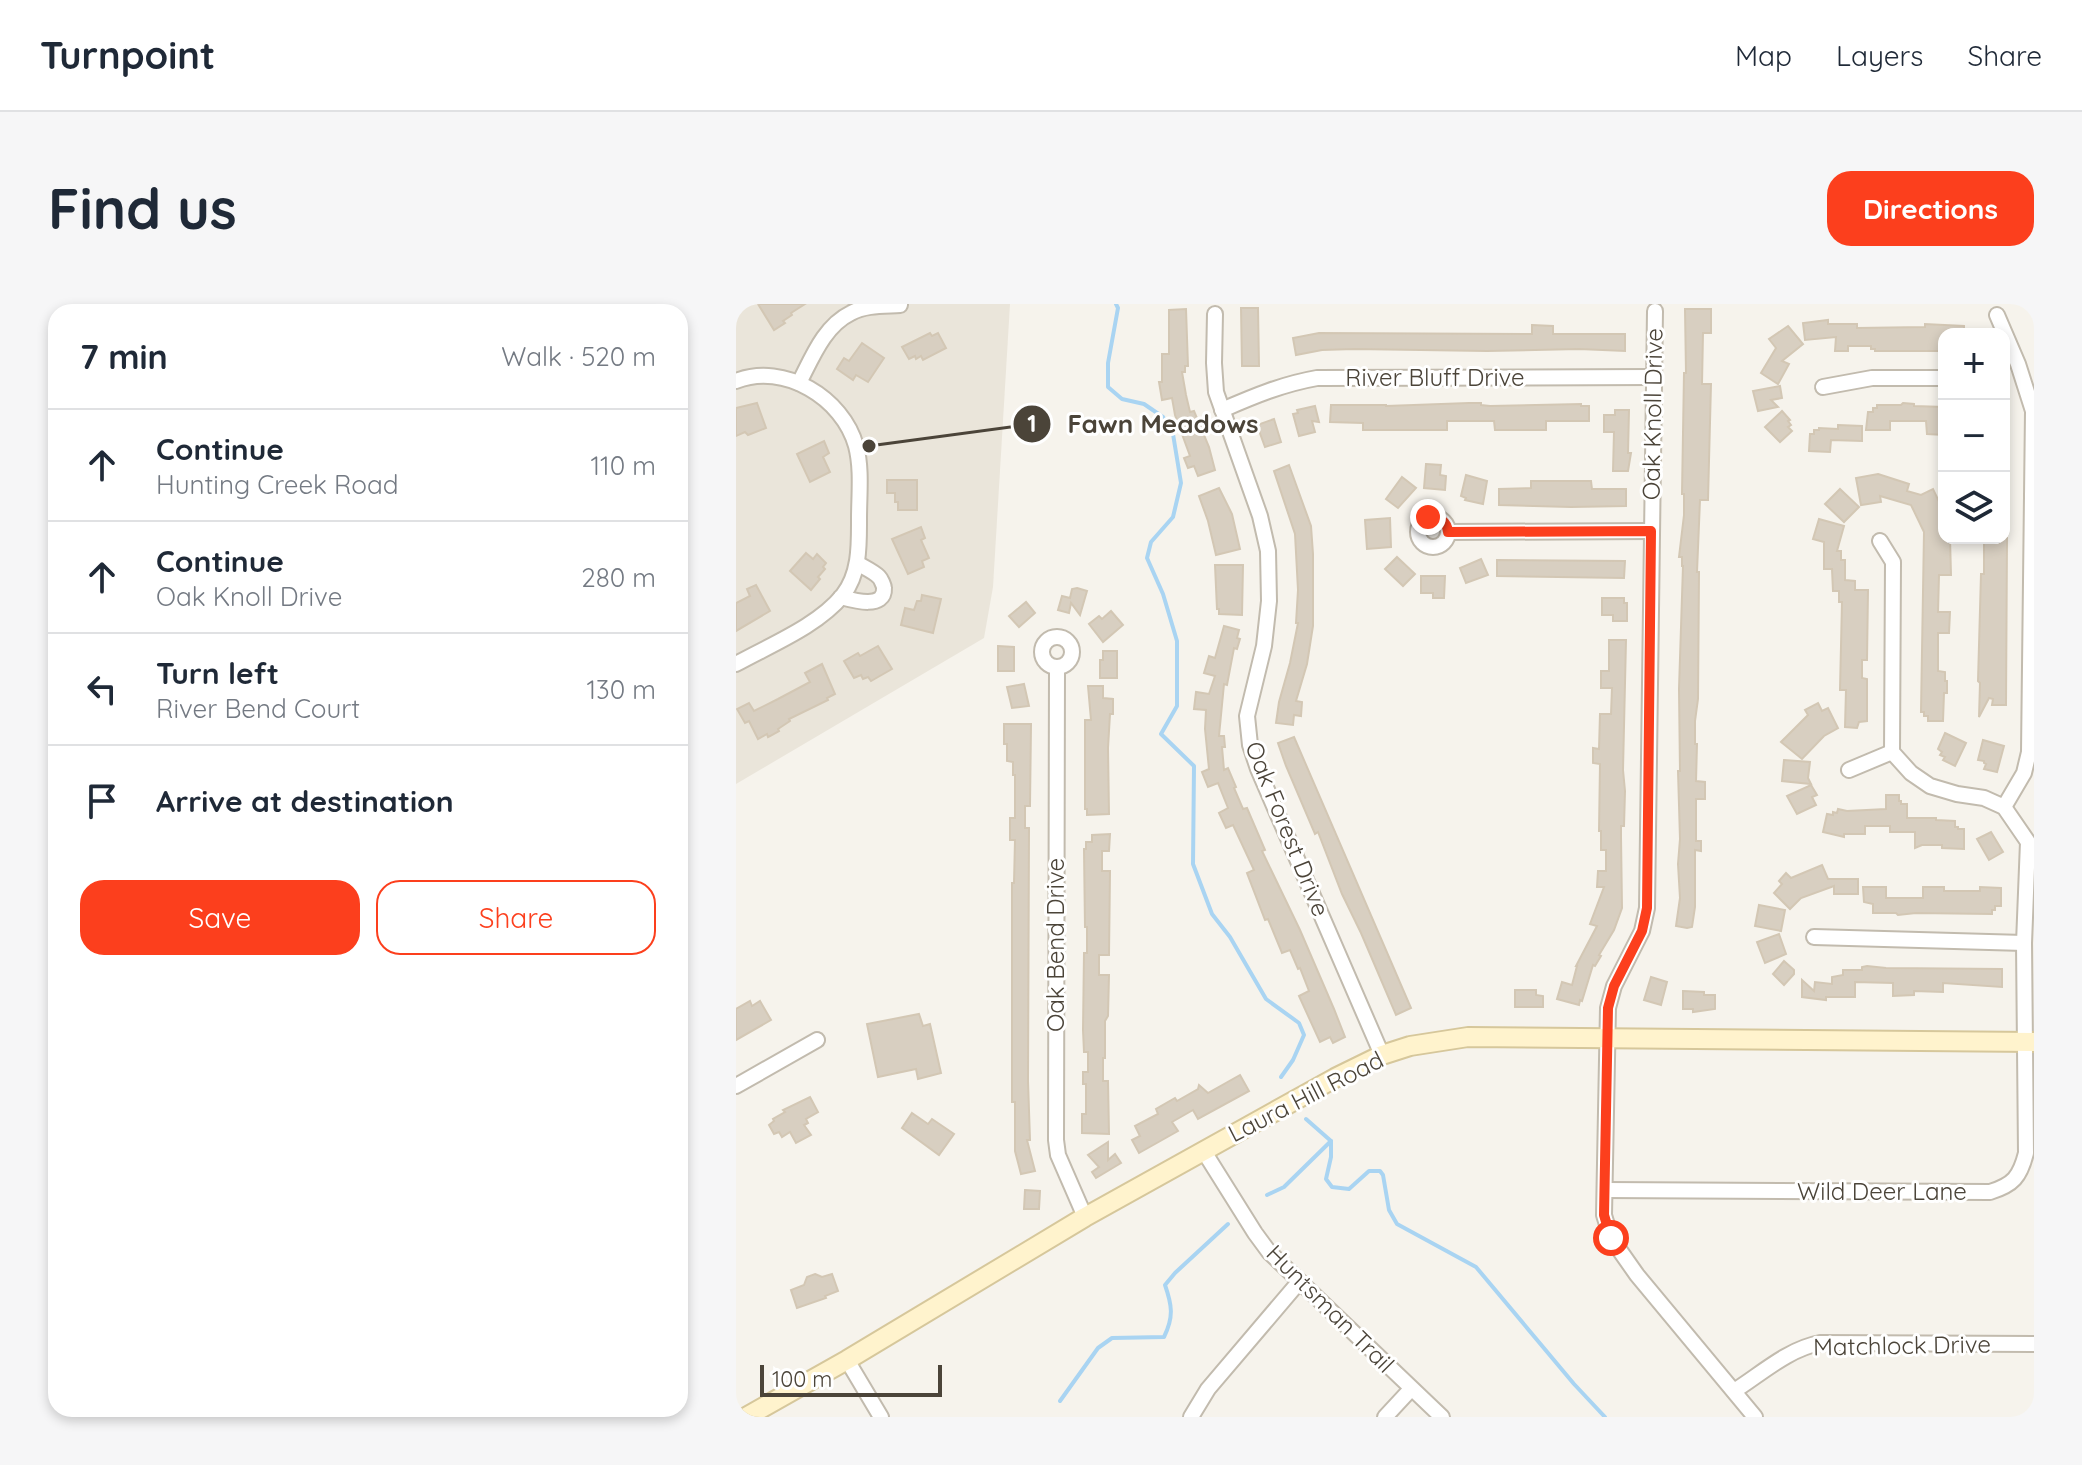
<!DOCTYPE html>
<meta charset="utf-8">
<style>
body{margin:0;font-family:Quicksand,sans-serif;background:#f6f6f7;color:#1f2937}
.controls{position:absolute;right:24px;top:24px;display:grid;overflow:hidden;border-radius:16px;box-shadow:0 4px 12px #0003}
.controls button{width:72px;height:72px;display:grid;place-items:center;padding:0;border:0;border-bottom:2px solid #e0e1e3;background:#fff;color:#1f2937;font:40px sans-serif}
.scale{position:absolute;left:24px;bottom:20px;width:182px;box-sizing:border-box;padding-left:8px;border:4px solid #4b4439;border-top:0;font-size:22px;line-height:28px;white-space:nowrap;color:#4b4439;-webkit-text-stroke:6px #fff;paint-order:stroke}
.stop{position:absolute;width:24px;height:24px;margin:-18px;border:6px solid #fc3f1d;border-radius:50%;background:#fff}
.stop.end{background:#fc3f1d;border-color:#fff;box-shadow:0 2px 8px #0008}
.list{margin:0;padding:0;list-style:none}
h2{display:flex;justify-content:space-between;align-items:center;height:104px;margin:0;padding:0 32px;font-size:34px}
h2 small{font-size:26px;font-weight:400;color:#747a83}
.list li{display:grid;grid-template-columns:52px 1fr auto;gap:24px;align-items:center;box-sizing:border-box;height:112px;padding:0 32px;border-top:2px solid #e0e1e3}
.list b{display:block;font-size:30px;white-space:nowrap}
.list p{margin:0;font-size:26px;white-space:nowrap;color:#747a83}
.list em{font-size:26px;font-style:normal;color:#747a83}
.actions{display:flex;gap:16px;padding:24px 32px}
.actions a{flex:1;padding:18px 0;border:2px solid #fc3f1d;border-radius:24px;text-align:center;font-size:28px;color:#fc3f1d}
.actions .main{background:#fc3f1d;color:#fff}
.icon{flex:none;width:44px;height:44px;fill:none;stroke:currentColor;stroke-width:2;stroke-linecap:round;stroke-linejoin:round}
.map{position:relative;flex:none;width:1298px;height:1113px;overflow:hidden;border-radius:24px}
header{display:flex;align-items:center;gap:48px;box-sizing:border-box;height:112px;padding:0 40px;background:#fff;border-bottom:2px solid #e0e1e3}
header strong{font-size:38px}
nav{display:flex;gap:44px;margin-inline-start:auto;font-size:28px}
.intro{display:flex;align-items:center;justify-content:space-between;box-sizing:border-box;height:192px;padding:0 48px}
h1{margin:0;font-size:56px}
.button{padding:20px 36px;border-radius:24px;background:#fc3f1d;color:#fff;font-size:28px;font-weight:700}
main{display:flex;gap:48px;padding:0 48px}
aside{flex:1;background:#fff;border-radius:24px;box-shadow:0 4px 12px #0003}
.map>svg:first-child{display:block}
</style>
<header>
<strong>Turnpoint</strong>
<nav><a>Map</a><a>Layers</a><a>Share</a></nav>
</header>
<div class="intro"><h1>Find us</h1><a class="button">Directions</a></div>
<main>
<aside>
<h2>7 min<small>Walk · 520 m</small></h2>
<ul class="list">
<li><svg class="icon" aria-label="ahead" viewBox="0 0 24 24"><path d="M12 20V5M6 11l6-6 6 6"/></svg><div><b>Continue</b><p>Hunting Creek Road</p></div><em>110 m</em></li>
<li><svg class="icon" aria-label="ahead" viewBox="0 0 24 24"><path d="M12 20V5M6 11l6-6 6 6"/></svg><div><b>Continue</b><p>Oak Knoll Drive</p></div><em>280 m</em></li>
<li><svg class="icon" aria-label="left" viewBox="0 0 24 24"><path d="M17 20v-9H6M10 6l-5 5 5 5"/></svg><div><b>Turn left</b><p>River Bend Court</p></div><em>130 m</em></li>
<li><svg class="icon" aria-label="arrive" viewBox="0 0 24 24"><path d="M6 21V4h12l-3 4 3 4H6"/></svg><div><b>Arrive at destination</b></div></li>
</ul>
<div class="actions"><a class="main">Save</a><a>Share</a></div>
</aside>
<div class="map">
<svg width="1298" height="1113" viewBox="0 0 1298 1113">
<rect width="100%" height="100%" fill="#f6f3ec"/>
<polygon fill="#eae5da" points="0,0 274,0 257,283 248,334 0,480"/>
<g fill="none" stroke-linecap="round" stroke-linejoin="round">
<g stroke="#a9d4f2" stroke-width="4">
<polyline points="380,0 382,4 372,59 372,83 386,95 408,100 427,113 437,130 445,179 437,213 415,238 411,254 427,290 441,337 441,402 425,430 458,462 457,560 476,610 494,633 530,695 563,719 568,731 557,756 545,773"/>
<polyline points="570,815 595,837 595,853 590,875 596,883 613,885 633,867 644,867 647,871 653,906 661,920 740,963 838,1080 869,1113"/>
<polyline points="531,891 548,883 595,837"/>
<path d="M324 1097 362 1044 376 1034 428 1033C438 1013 436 1001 429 981L439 969 492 920"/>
</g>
</g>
<g fill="#d8cfc1" stroke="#d3c7b4" stroke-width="2">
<polygon points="22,0 69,0 55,9 56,11 47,17 49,19 38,26"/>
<polygon points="505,4 522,4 523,62 506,62"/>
<polygon points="450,5 452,62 449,62 449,68 446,68 450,91 454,108 458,107 473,143 479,166 462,172 458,162 452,164 448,154 454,152 439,111 436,94 426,96 423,78 426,78 426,50 433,50 433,6"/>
<polygon points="949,5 975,5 975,29 967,29 966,80 975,80 972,196 964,196 961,268 963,268 962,395 959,417 959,440 961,440 960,477 969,478 969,495 960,495 960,537 965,537 965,547 959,546 959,603 956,623 951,624 940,622 944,594 942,560 944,535 942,467 944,467 943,385 947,262 946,262 946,253 943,253 948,211 948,190 946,190 948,69 950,69"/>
<polygon points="1092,16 1092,20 1121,20 1121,24 1189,23 1189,20 1228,22 1228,30 1208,30 1208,47 1139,47 1139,45 1135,45 1135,42 1112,42 1112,47 1099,47 1100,33 1069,36 1067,19"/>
<polygon points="796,21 817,22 817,30 889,30 889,47 843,45 751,47 618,45 586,46 560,51 557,34 583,29 796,30"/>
<polygon points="1052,22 1067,40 1046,57 1053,60 1042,80 1025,69 1040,44 1033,35"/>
<polygon points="194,29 196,32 202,29 210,44 187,56 185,52 180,55 179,52 173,55 166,43"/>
<polygon points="126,39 148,54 132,78 120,71 117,76 101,65 108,54 113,57"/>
<polygon points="1044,82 1046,94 1035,96 1042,103 1022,107 1017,87"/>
<polygon points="21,99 30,124 12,131 9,128 0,132 0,104"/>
<polygon points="733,99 745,99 745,101 754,102 845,100 845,102 853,102 853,117 810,117 810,126 759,126 758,117 711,117 711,126 627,126 627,119 594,118 595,101 650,101 650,102"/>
<polygon points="1167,99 1178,100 1178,102 1208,103 1208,131 1191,130 1190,117 1154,117 1154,126 1130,126 1132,108 1137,108 1137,104 1141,104 1141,101 1165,101"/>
<polygon points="579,102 583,118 576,117 579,128 563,132 557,110 562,109 561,106"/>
<polygon points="879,106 893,106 892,149 895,149 892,167 877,167 878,128 868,128 868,111 879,111"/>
<polygon points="1046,107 1054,116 1052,117 1055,121 1052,123 1056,127 1044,138 1029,123"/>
<polygon points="538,115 545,138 529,143 521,121"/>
<polygon points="1102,121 1126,122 1126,137 1095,136 1094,148 1073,147 1074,130 1078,130 1078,126 1083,126 1083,124 1102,125"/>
<polygon points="88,137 93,149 87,153 94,168 74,178 61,150"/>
<polygon points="690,160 705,161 704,171 710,172 709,186 688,184"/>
<polygon points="553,161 575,222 577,250 577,322 571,360 560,397 566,398 565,412 558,411 557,421 540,419 543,398 554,359 562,319 560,319 562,286 559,230 538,167"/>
<polygon points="1142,170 1173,180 1171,187 1185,191 1197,185 1208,208 1208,234 1214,234 1215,271 1203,271 1202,308 1214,308 1213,329 1202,329 1202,367 1209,368 1209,377 1211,377 1211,389 1208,389 1207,417 1192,417 1192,412 1188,412 1188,408 1185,408 1188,228 1175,201 1144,192 1145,198 1125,201 1120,174"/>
<polygon points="730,171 751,177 747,200 729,196 730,194 725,192"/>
<polygon points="666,173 680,184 662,204 650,195"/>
<polygon points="151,176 181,176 181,206 162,206 162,198 159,198 159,189 151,189"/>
<polygon points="795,177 855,177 856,185 890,185 890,202 835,203 763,201 763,185 795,184"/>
<polygon points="483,184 496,210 504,245 480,251 472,217 463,192"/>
<polygon points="1104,185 1123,203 1108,218 1089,200"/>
<polygon points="654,214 655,243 631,245 629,216"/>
<polygon points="1083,215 1108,222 1101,247 1105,247 1105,256 1109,256 1109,276 1119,277 1119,286 1132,286 1131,356 1126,356 1126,374 1131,375 1131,417 1123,418 1121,424 1109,423 1110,386 1104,386 1106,298 1103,298 1103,287 1097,287 1096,265 1088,265 1088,238 1077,235"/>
<polygon points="185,223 189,234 185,236 193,254 186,257 188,263 172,270 156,235"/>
<polygon points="1248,234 1271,234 1270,401 1256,401 1257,395 1253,394 1243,413 1244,379 1242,377 1245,270 1248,270"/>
<polygon points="70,249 77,255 81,250 90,259 87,263 89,265 82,273 84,275 75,286 54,267"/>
<polygon points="661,253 679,270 667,282 649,265"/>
<polygon points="745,255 752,271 730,279 724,264"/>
<polygon points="761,256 889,257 888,274 761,272"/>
<polygon points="479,261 507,261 506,311 483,310 483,305 481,305"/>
<polygon points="685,272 709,272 708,294 697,294 697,289 685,289"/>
<polygon points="20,281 34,307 0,327 0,299 14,292 11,285"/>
<polygon points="341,284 351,287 344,311 335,299 333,309 322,306 326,292 334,294 336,285"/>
<polygon points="186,291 205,295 197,329 165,321 169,304 178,306 181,297 185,297"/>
<polygon points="866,294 888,294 888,299 891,299 891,317 877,317 877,311 866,311"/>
<polygon points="290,298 299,309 283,323 273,312"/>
<polygon points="375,307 387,321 367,338 353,320 363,312 366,315"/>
<polygon points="488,322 503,326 501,334 504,335 501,345 498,344 491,381 488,380 483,432 488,432 489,443 486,443 488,466 492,464 500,483 498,484 507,505 511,504 529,546 526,547 564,626 598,705 609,733 597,739 594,733 584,738 563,692 573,687 564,664 562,665 554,646 546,649 532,615 529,616 511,569 518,566 497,521 490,524 483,509 492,504 482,479 472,483 466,468 473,465 469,425 470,406 458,405 460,388 473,390 479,372 468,369 473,352 479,354"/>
<polygon points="873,336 890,336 887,466 889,487 888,522 885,522 885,533 886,604 878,626 863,651 865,652 859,662 857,661 846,697 844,696 843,701 821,695 826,678 836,681 841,662 840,662 861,622 854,620 868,583 861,583 862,567 870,567 870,546 865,546 865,527 863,527 864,460 857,459 857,444 863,445 864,410 875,410 876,384 865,384 865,367 873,367"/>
<polygon points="142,342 156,365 135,377 132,373 127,375 125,371 118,374 108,357 122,349 124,352"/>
<polygon points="262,342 278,343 278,367 262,367"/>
<polygon points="367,347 381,347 381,374 364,374 364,356 367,356"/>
<polygon points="86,360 99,390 91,394 92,396 53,415 54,417 42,425 43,427 34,432 32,433 31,430 22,435 13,417 9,419 1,405 13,399 18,407 42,395 74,378 69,369"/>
<polygon points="288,380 293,402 276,404 271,383"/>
<polygon points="352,382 367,382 367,394 377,395 377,410 374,410 372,444 373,510 351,511 351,505 349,505 349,416 355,416"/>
<polygon points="1082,399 1086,407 1092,404 1102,424 1088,432 1066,455 1045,438 1072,411 1069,406"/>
<polygon points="268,420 295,420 294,502 289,502 289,524 293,524 292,777 294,836 291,836 299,867 285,870 279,847 279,798 276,798 276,579 278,579 279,536 274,536 274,514 279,514 279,471 277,471 277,458 271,457 271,440 268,440"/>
<polygon points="1209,429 1230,439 1219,462 1207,456 1209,453 1204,451 1206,448 1202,445"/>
<polygon points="558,433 675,704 660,711 625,629 606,590 582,528 579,530 550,462 542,439"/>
<polygon points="1247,436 1268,442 1261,468 1248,465 1250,460 1248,459 1248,457 1242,456"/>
<polygon points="1048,456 1074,458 1072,474 1075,480 1046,477"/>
<polygon points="1075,481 1081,491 1076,493 1080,501 1061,510 1051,492"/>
<polygon points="1150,491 1163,491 1163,497 1165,497 1165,500 1171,500 1171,514 1200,514 1200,516 1219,517 1219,523 1222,523 1222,525 1228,525 1228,545 1206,544 1206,541 1186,541 1179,544 1179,528 1154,528 1154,522 1129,522 1129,530 1108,530 1108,533 1087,528 1091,510 1097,511 1097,508 1101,509 1102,505 1111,507 1150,505"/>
<polygon points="1255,528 1267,548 1253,556 1241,535"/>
<polygon points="374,530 373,547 366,547 366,567 374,567 373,651 363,651 363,671 373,671 372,712 369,717 369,754 367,754 367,777 372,777 373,830 346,829 346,810 350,810 350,780 347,780 347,768 352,768 352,748 348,748 347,726 348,649 351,649 351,623 349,623 348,545 350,545 350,538 356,538 356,531"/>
<polygon points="1086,561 1092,575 1122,575 1122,590 1098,590 1098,582 1065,594 1054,605 1038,589 1046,580 1043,577 1050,569 1055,574"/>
<polygon points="1127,583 1150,583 1150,594 1187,594 1187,583 1208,583 1208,587 1244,587 1244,583 1265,584 1265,602 1259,602 1259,606 1256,606 1256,610 1180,609 1162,611 1160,609 1137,609 1137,600 1128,598"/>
<polygon points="1023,601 1049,606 1045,627 1019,622"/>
<polygon points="1043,630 1050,650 1029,659 1021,638"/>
<polygon points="1048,657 1058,666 1058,670 1048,681 1037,670"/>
<polygon points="1131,662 1150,664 1266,665 1266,683 1207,679 1207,688 1178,687 1178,691 1157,692 1157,679 1119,678 1119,693 1090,693 1090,696 1066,693 1066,676 1078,687 1079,678 1096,680 1096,673 1107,671 1107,666 1126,666 1126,663"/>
<polygon points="915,673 931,678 925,701 908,696"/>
<polygon points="779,686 800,686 800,691 807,692 807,703 779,703"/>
<polygon points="947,687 968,688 968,691 979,691 979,705 957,708 957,705 947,705"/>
<polygon points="14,697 16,702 24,697 35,716 0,736 0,705"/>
<polygon points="183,710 187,722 194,720 205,769 182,775 180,765 142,773 131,720"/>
<polygon points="504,771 513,787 462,815 457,806 436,818 442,827 403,849 396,836 404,832 399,822 422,810 420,805 439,794 441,797 462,785 463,781 472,789"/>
<polygon points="74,793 82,808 70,815 72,819 68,821 75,831 60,839 54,828 46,833 43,828 38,830 33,821 38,817 37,815 49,808 47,806"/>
<polygon points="176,809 192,820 196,815 218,830 203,851 166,824"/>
<polygon points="372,838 372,856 379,850 385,859 360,874 356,868 363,863 352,851"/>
<polygon points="289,886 304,887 303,905 288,905"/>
<polygon points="79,970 86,973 96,970 102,987 89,992 90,994 61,1004 55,986 68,981 71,973"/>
</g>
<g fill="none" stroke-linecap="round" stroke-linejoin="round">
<defs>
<g id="street">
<polyline points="919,7 911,604 906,627 878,682 872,704 868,911 875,934 901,971 1019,1113"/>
<polyline points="479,10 478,59 480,88 524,212 532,247 533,297 528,342 511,412 514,441 522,465 646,751"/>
<polyline points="1261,11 1282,60 1297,107 1293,448 1288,469 1268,503"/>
<path d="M0 77C48 58 107 94 120 142 126 165 123 191 123 215 123 241 124 269 107 291 82 322 34 341 0 360"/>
<path d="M63 79C76 54 88 22 115 9 129 1 148 2 164 1"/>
<polyline points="1087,83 1136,74 1208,74"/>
<path d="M486 106C518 92 547 80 581 74L917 73"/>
<circle cx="697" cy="228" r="15"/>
<polyline points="712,228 915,227"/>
<path d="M105 293C116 296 149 306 148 284 148 282 145 275 143 273 137 267 127 263 121 259"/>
<circle cx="321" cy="348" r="15"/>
<polyline points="321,363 320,836 322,851 349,913"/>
<polyline points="1113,466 1156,448"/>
<polyline points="1078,633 1288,639"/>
<polyline points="0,782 81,736"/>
<polyline points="467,846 519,929 533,948 706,1113"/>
<path d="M869 886 1254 888C1277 881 1284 873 1290 849L1288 639 1292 538 1268 503 1248 494 1221 490 1194 482 1175 469 1156 448 1157 258 1144 237"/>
<polyline points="111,1056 145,1113"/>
<path d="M998 1087C1025 1070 1052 1045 1084 1039L1298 1040"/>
<polyline points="455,1113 472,1085 563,978"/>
<polyline points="649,1113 675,1085"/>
</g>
<polyline id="secondary" points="10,1113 111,1056 349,913 599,774 646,751 674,742 732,733 1298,738"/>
</defs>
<use href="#street" stroke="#c2bbae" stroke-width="18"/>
<use href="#secondary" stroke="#d6c79b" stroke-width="22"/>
<use href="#street" stroke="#fff" stroke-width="14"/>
<use href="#secondary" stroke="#fff3cd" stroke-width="18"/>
</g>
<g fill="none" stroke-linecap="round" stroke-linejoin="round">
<path stroke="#fc3f1d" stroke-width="10" d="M692 213C703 212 711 217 712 228L915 227 911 604 906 627 878 682 872 704 868 911 875 934"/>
</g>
<g text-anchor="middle" stroke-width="6" stroke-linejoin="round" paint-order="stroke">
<g font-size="24" fill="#4b4439" stroke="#fff">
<text x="699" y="82">River Bluff Drive</text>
<text transform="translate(917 110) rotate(-89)" y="8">Oak Knoll Drive</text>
<text transform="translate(551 525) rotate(68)" y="8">Oak Forest Drive</text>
<text transform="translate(320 641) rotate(-90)" y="8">Oak Bend Drive</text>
<text transform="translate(570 793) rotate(-27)" y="8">Laura Hill Road</text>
<text x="1146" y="896">Wild Deer Lane</text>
<text transform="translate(594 1005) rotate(45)" y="8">Huntsman Trail</text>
<text transform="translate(1166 1042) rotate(-1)" y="8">Matchlock Drive</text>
</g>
</g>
<path fill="none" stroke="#4b4439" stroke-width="3" d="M133 142L296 120"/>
<g fill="#4b4439" stroke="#fff" stroke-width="3">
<circle cx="133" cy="142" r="8"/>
<circle cx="296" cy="120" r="20"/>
</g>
<g font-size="24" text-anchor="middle" font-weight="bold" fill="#fff">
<text x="296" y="128">1</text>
</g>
<g font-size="26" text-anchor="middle" font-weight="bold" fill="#4b4439" stroke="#fff" stroke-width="6" stroke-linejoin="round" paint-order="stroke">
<text x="427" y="129">Fawn Meadows</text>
</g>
</svg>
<div class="controls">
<button>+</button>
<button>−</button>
<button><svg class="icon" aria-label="layers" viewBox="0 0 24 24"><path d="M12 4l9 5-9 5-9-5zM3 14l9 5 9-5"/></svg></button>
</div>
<div class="scale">100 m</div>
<div class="stop" style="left:875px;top:934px"></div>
<div class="stop end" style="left:692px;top:213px"></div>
</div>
</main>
